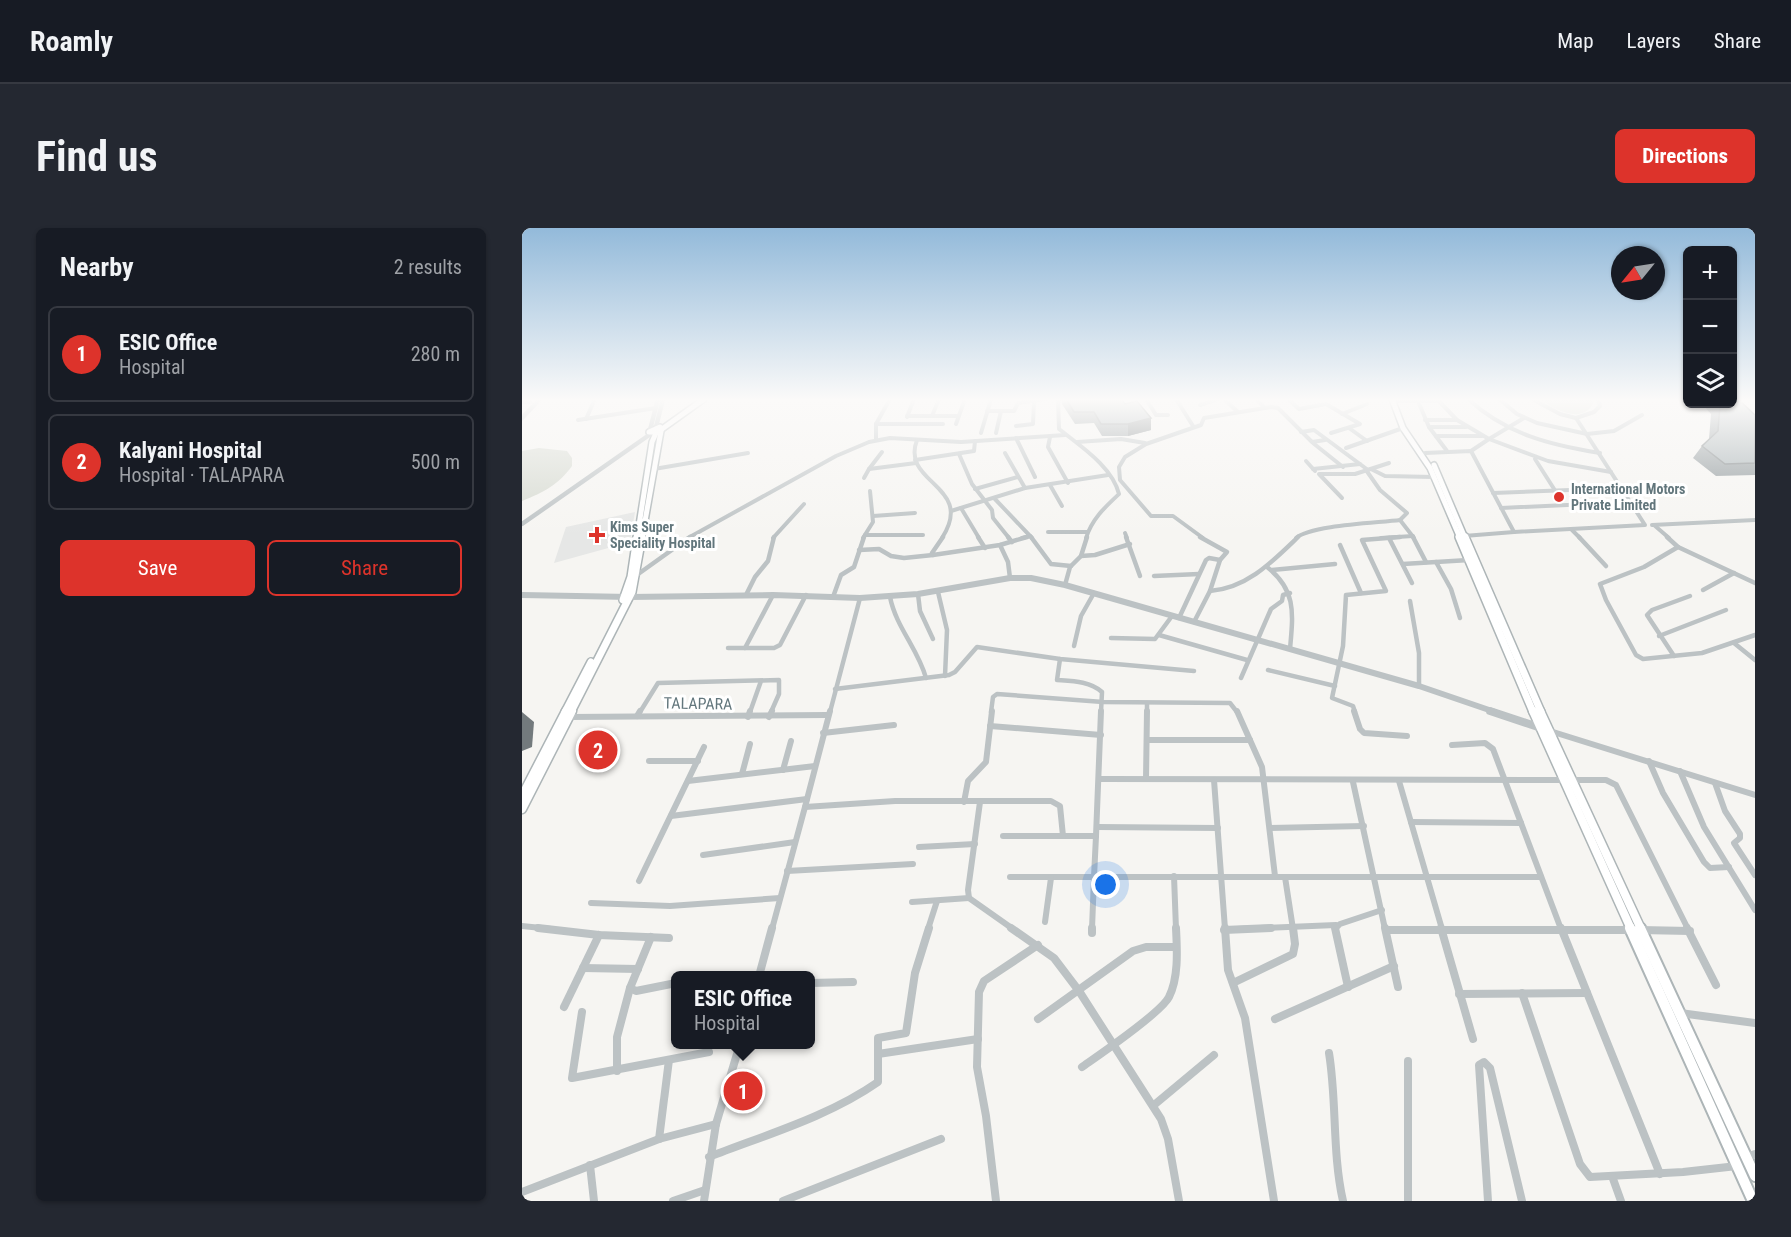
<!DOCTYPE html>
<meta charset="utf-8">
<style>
body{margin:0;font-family:"Roboto Condensed",sans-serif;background:#242831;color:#f1f3f6}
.controls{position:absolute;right:18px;top:18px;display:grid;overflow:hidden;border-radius:9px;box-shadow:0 2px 4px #0004}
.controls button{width:54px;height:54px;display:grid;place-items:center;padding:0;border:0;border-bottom:2px solid #363941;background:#171b24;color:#f1f3f6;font:30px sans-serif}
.compass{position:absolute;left:1089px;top:18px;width:54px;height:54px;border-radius:50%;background:#171b24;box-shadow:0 2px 4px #0004;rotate:240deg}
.you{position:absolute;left:584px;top:657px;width:21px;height:21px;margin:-15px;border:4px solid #fff;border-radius:50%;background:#1a73e8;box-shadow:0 0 0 9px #1a73e833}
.badge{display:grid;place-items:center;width:39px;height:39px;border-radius:50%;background:#dd332b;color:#fff;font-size:20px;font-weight:700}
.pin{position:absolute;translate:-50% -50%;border:3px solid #fff;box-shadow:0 2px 6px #0006}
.popup{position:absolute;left:149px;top:743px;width:144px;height:78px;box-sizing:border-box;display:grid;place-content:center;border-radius:9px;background:#171b24;filter:drop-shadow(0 2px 4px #0005);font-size:20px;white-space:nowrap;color:#9ea1a6}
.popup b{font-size:22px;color:#f1f3f6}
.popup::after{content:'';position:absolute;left:50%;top:100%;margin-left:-12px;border:12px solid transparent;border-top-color:#171b24}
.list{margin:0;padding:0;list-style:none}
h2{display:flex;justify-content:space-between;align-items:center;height:78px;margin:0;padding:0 24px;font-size:26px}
h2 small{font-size:20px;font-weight:400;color:#9ea1a6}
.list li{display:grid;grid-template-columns:39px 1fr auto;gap:18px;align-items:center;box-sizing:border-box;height:96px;margin:0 12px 12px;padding:0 12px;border:2px solid #363941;border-radius:9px}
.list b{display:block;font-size:22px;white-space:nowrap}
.list p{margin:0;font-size:20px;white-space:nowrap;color:#9ea1a6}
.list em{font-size:20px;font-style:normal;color:#9ea1a6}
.actions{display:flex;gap:12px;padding:18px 24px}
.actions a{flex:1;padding:14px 0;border:2px solid #dd332b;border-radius:9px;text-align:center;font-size:21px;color:#dd332b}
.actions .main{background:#dd332b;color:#fff}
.icon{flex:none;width:33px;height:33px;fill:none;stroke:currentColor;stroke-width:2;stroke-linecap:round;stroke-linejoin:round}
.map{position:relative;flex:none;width:1233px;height:973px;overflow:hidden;border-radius:9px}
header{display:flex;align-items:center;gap:36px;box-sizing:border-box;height:84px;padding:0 30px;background:#171b24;border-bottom:2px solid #363941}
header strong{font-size:28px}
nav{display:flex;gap:33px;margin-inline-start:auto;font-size:21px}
.intro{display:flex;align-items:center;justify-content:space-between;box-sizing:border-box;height:144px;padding:0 36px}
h1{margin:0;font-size:42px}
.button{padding:15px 27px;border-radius:9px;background:#dd332b;color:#fff;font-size:21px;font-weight:700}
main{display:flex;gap:36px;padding:0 36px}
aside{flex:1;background:#171b24;border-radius:9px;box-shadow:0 2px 4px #0004}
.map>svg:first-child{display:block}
</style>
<header>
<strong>Roamly</strong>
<nav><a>Map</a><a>Layers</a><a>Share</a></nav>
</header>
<div class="intro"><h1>Find us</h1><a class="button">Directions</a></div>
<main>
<aside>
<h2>Nearby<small>2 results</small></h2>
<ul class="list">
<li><span class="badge">1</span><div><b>ESIC Office</b><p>Hospital</p></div><em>280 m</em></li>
<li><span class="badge">2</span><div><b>Kalyani Hospital</b><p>Hospital · TALAPARA</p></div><em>500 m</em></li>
</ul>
<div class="actions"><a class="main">Save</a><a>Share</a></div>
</aside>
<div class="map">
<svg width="1233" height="973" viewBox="0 0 1233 973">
<rect width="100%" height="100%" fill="#f6f5f2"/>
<polygon fill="#e6e7e6" points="113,284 108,314 32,335 44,299"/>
<g fill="#d6dad1">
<path d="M1018 171H1073C1064 198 1034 183 1018 171Z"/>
<path d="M17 220 45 223 50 230V238C36 257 22 264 0 273V223Z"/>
</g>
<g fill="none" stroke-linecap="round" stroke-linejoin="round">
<defs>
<g id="secondary-far3">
<polyline points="870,171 881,200 908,240 938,310"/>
<polygon points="138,199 140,201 136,204 127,204"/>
<polyline points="140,201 182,171"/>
<polyline points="912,237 943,310"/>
<polyline points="115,310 130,214 134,205"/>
<polyline points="120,310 139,203"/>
</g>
<g id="secondary-far2">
<polyline points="937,309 1011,484"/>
<polyline points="943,309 1019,484"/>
<polyline points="101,372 109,349 115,309"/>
<polyline points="43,484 69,434"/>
<polyline points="49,484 110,364 120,309"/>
</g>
<g id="secondary-far1">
<polyline points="1011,483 1109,701"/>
<polyline points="1018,483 1119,701"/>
<polyline points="0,568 44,483"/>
<polyline points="0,581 50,483"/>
</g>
<g id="secondary">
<polyline points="1108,700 1231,973"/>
<polyline points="1118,700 1233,948"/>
</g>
</defs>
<use href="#secondary-far3" stroke="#adb5b7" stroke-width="8"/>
<use href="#secondary-far2" stroke="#adb5b7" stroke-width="10"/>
<use href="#secondary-far1" stroke="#adb5b7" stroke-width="11"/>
<use href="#secondary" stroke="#adb5b7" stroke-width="14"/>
<g stroke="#bcc2c4" stroke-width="4">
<path d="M536 171 537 201C558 218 590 238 597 266 582 280 570 291 564 310"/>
<polyline points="624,171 634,187 646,187"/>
<polyline points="654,171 671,198"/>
<polyline points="702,171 716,184"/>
<polyline points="734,171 743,180"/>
<polyline points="766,171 777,181 804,176 838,196 809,205"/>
<polyline points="915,171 935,192 967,211 1002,190"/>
<path d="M946 171C984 206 1028 217 1078 225"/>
<polyline points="977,171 995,186 1015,195 1065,206 1092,203 1120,187"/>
<polyline points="876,173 916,173"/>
<polyline points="896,173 907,199 925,223"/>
<polyline points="0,174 9,174"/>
<polyline points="678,177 696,171"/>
<polyline points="465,183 492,183 496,175 524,171"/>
<polyline points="820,186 845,176"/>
<polyline points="385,188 436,188"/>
<polyline points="410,188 417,171"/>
<polyline points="385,189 392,171"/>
<polyline points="1054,190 1072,184 1078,178 1076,171"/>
<polyline points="64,191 72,173"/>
<polyline points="56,192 134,180"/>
<polyline points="903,192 935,192"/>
<polyline points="354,196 421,196"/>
<polyline points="434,196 443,171"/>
<polyline points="494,198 511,196 512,173"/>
<polyline points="907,199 944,199"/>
<polyline points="827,200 845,213"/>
<polyline points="779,204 792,202 846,242"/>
<polyline points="459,205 469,171"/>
<polyline points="474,205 479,183"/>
<polyline points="914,208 960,208"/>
<polyline points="528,209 526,219 546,255"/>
<polyline points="494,210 513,249"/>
<polyline points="354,212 354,196 368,171"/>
<path d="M395 212C378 256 454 257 420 310"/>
<polyline points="555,214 599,211 623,215"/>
<polyline points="791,215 821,239"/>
<polyline points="824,220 881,200"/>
<polyline points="949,223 967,211 1026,233 1089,244"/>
<polyline points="483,225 503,260"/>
<polyline points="903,225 949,223 992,304 942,308"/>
<polyline points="437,226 450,256 470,282 471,290 487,310"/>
<polyline points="1013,231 1034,264"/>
<polyline points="393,232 452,223 453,213"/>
<polyline points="784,233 793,243"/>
<polyline points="132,241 226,225"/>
<polyline points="347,241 360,224"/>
<polyline points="791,241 838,236"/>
<polyline points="849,241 863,248 912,249"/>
<polyline points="844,242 858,262 885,285 878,292"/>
<polyline points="342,250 347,241 394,235"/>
<polyline points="528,257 540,278"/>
<polyline points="453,261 496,249"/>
<polyline points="971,265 1100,260"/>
<polyline points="472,270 510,310"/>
<polyline points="820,270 797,246 833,246 867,235"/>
<polyline points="439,280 457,310"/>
<polyline points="979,280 1110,274"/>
<polyline points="429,283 503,260 586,247"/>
<polyline points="351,288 393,285"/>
<polyline points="1130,297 1233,292"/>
<polyline points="1132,297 1147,310"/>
<polyline points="1049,301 1058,310"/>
<polyline points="526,304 565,304"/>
<polyline points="992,304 1123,297 1054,190 1038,186 1010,171"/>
<polyline points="603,305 605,310"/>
<polyline points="343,307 401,307"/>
<polyline points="166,310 314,228 347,214 368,210 439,214 543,207"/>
<polyline points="251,310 282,276"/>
<polyline points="341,310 351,294 348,263"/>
<polyline points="500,310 508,308"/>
<polyline points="681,310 651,288 629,288 598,252 597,239 603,229 624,216 679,197 682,190 749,179 756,180 790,214 803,212"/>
<path d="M774 310C789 297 855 295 878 292L892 310"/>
<polyline points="859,310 891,308"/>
</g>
<g stroke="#bcc2c4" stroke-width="4.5">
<polyline points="421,309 410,325 411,327 478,317 505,309"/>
<polyline points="456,309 463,320"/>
<polyline points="486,309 490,314"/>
<polyline points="509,309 529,336 549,338"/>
<polyline points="604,309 618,348"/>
<polyline points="891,309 904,334"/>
<polyline points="1057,309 1084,338"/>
<polyline points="1145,309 1156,319 1122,339 1078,356 1084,372 1114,427 1121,431 1180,425 1233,407"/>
<polyline points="867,310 890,355"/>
<polyline points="478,317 486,334 488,350"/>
<polyline points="818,317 839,365"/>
<polyline points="1156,319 1233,355"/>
<polyline points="337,322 357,321 369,328 382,330 411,327"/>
<polyline points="559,328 573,327 608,316"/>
<polyline points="914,334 929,361 938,390"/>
<polyline points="881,336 947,332"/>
<path d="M745 339C775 362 771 387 768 421"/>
<polyline points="750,342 813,336"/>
<polyline points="632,348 677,346"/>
<polyline points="112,349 168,309"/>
<polyline points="543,357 548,339 559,328 565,309"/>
<polyline points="1181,362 1212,345"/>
<path d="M688 363C725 360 750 334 776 309"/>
<polyline points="416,364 425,402 423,448"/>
<polyline points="396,366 398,383 411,411"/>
<polyline points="224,367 233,349 246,333 252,309"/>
<polyline points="251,367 223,420 252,420 258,417 284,367"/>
<polyline points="311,369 319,347 332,339 342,309"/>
<path d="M368 369C374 399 396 421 404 450"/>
<polyline points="888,373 897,425 897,458"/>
<polyline points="657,390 684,332 687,330 698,332"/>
<polyline points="672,394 688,363 698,332 705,324 678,309"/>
<polyline points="637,407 725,432"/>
<polyline points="1137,408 1204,382"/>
<polyline points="589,410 633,411 650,388"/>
<polyline points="1212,415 1233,432"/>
<polyline points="552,418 559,388 572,365"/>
<polyline points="206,420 223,420"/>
<polyline points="1152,428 1125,387 1130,382 1168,368"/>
<path d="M538 431 535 452C550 453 568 453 580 464L579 484"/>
<polyline points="746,442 813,458"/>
<polyline points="719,450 749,381 760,373 761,367 768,365"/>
<polyline points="313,461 427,447 433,444 455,419 538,431 672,443"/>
<polyline points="118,484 136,455 257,452 257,466 249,484"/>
<polyline points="228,484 239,453"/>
<polyline points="308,484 338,370"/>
<polyline points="469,484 471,469 475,466 581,474 708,475 715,484"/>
<polyline points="625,484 625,475"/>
<polyline points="833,484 831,478 810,470 821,418 824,367 864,363 840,312 878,309"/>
</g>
<g stroke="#bcc2c4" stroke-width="6">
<polyline points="308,483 283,579 373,573 529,573 538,578 541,608 574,608 572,649 488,649"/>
<polyline points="715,483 740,539 753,648"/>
<polyline points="832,483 838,501 842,505 885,508"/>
<polyline points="115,488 118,483"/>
<polyline points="47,489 305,487"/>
<polyline points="226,489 228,483"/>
<polyline points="247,489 250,483"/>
<polyline points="468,498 579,507"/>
<polyline points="1028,503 1233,567"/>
<polyline points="301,505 372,497"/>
<polyline points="625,512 728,512"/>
<polyline points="930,517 963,515 971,521 1039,701"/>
<polyline points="127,533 176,533"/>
<polyline points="1127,533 1141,565 1182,634 1188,640 1207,639"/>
<polyline points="261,542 269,513"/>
<polyline points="1158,543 1182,599 1233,682"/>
<polyline points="220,546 228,516"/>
<polyline points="577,551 1041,552"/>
<polyline points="624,551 625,483"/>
<polyline points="692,552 703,701"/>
<polyline points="1050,552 1084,552 1094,557 1166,701"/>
<polyline points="166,553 293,538"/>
<polyline points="877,553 920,701"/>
<polyline points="831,554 863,701"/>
<polyline points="1193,555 1203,583 1218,606 1218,610 1212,615 1233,647"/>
<polyline points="442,574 446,553 464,534 470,483"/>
<polyline points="458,574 446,662 447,670 491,701"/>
<polyline points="149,588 285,571"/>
<polyline points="889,594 999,595"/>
<polyline points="575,599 696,600"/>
<polyline points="748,600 842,598"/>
<polyline points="481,608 541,608"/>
<polyline points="574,608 579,483"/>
<polyline points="397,619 453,616"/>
<polyline points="181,627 273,614"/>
<polyline points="265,643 391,636"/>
<polyline points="652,648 654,701"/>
<polyline points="763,649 771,701"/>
<polyline points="117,653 182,519"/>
<polyline points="390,674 447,670"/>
<polyline points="69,675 148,678 258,670"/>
<polyline points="523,694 529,650"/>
<polyline points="0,698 29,701"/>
<polyline points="250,701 283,579"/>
<polyline points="406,701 415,673"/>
<polyline points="570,701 572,649 1019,649"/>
<polyline points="715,701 814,697"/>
<polyline points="813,701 818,696 860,682"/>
</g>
<g stroke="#bcc2c4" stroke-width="8">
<polyline points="16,700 77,707 147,710"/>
<polyline points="489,700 532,730 557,763 639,891 646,911 657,973"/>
<polyline points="703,700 706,742 723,790 752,973"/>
<polyline points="813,700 826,759"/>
<polyline points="863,700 876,759"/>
<polyline points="919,700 951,811"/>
<polyline points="1039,700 1138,946"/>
<polyline points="1165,700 1194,757"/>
<polyline points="702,702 749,700"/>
<polyline points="864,702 1108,702"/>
<polyline points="1118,702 1168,703"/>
<polyline points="570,705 570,700"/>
<polyline points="129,709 108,760 114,763 154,755"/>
<polyline points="61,740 116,741"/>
<polyline points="237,748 250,700"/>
<polyline points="288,755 331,754"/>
<polyline points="711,755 771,726 773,716 771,700"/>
<polyline points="1000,765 1058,936 1068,949 1161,944 1215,938"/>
<polyline points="937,766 1065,765"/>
<polyline points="42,779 77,707"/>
<polyline points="60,784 50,850 187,824"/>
<polyline points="1158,785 1233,795"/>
<polyline points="516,791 611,723 624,719 653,719"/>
<polyline points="753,791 872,738"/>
<path d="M807 825C815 874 810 924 821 973"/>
<polyline points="356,826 456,811"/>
<polyline points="886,833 886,973"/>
<path d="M560 839C577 827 639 785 647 769 657 749 655 721 654 700"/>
<polyline points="95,843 95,809 108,760"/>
<polyline points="632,877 692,827"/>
<polyline points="137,911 147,832"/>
<path d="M187 929C243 907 306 889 356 854V810L384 805 393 745 407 700"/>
<polyline points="1224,929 1233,926"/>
<polyline points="68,937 72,973"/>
<polyline points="1090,948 1099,973"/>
<polyline points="0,964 137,911 194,896"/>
<polyline points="151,973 183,962"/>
<polyline points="182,973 194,896 218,816"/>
<polyline points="261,973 419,911"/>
<polyline points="474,973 464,888 455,839 457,764 462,753 516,717"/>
<polyline points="966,973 957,837 962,834 968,840 1000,973"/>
</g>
<g stroke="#bcc2c4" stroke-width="4.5">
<polyline points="536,171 541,171"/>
<polyline points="0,190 18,171"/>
<polyline points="134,199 141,171"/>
<polyline points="128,202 136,171"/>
<polyline points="0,296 130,205"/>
</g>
<polyline stroke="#bcc2c4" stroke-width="6" points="0,367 108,369 251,367 338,370 396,366 488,350 509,350 543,357 897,458 973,484"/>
<polyline stroke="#bcc2c4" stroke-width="8" points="968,483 1022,501"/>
<use href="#secondary-far3" stroke="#fff" stroke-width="5"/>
<use href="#secondary-far2" stroke="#fff" stroke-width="7"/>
<use href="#secondary-far1" stroke="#fff" stroke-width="8"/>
<use href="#secondary" stroke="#fff" stroke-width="10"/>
</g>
<g fill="#8d9699">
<polygon points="540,171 599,171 603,176 629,190 629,202 606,208 580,208 572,195 553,196 540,176"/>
<polygon points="1180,176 1210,176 1233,187 1233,247 1194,248 1171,230 1180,218 1187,211 1189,186"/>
</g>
<g fill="#737a7d">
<polygon points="629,190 629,202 606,208 606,196"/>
<polygon points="0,484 12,494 10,519 0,523"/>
</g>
<g fill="#a4afb2" stroke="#737a7d" stroke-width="1.5">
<polygon points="544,171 599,171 603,176 615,173 629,190 606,196 579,196 572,184 552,184"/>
<polygon points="1210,171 1216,171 1233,187 1233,235 1203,236 1180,218 1196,203 1198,176 1210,176"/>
</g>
<linearGradient id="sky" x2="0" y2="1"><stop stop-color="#93bada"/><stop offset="0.56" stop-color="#fbfaf9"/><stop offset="1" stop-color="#fbfaf9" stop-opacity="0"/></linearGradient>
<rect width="1233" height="307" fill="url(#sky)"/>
<g fill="#dd332b" stroke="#fff" stroke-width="2">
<circle cx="1037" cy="269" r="6"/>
<path d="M72 298h6v6h6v6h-6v6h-6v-6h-6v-6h6z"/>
</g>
<g text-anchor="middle" stroke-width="6" stroke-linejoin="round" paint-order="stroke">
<g font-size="14" font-weight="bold" fill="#62767c" stroke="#fff" text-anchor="start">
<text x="1049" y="266">International Motors<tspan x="1049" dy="16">Private Limited</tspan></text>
<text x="88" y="304">Kims Super<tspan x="88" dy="16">Speciality Hospital</tspan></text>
</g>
<g font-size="16" fill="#62767c" stroke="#fff">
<text transform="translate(176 475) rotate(1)" y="6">TALAPARA</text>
</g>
</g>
</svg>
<div class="controls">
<button>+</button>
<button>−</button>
<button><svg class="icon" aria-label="layers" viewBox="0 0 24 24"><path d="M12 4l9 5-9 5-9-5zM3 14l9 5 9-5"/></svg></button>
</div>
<svg class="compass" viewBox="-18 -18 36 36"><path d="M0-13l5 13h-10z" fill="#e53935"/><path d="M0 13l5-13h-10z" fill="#9ea1a6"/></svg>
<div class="you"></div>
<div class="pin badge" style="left:221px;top:863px">1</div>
<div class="popup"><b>ESIC Office</b>Hospital</div>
<div class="pin badge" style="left:76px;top:522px">2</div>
</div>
</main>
